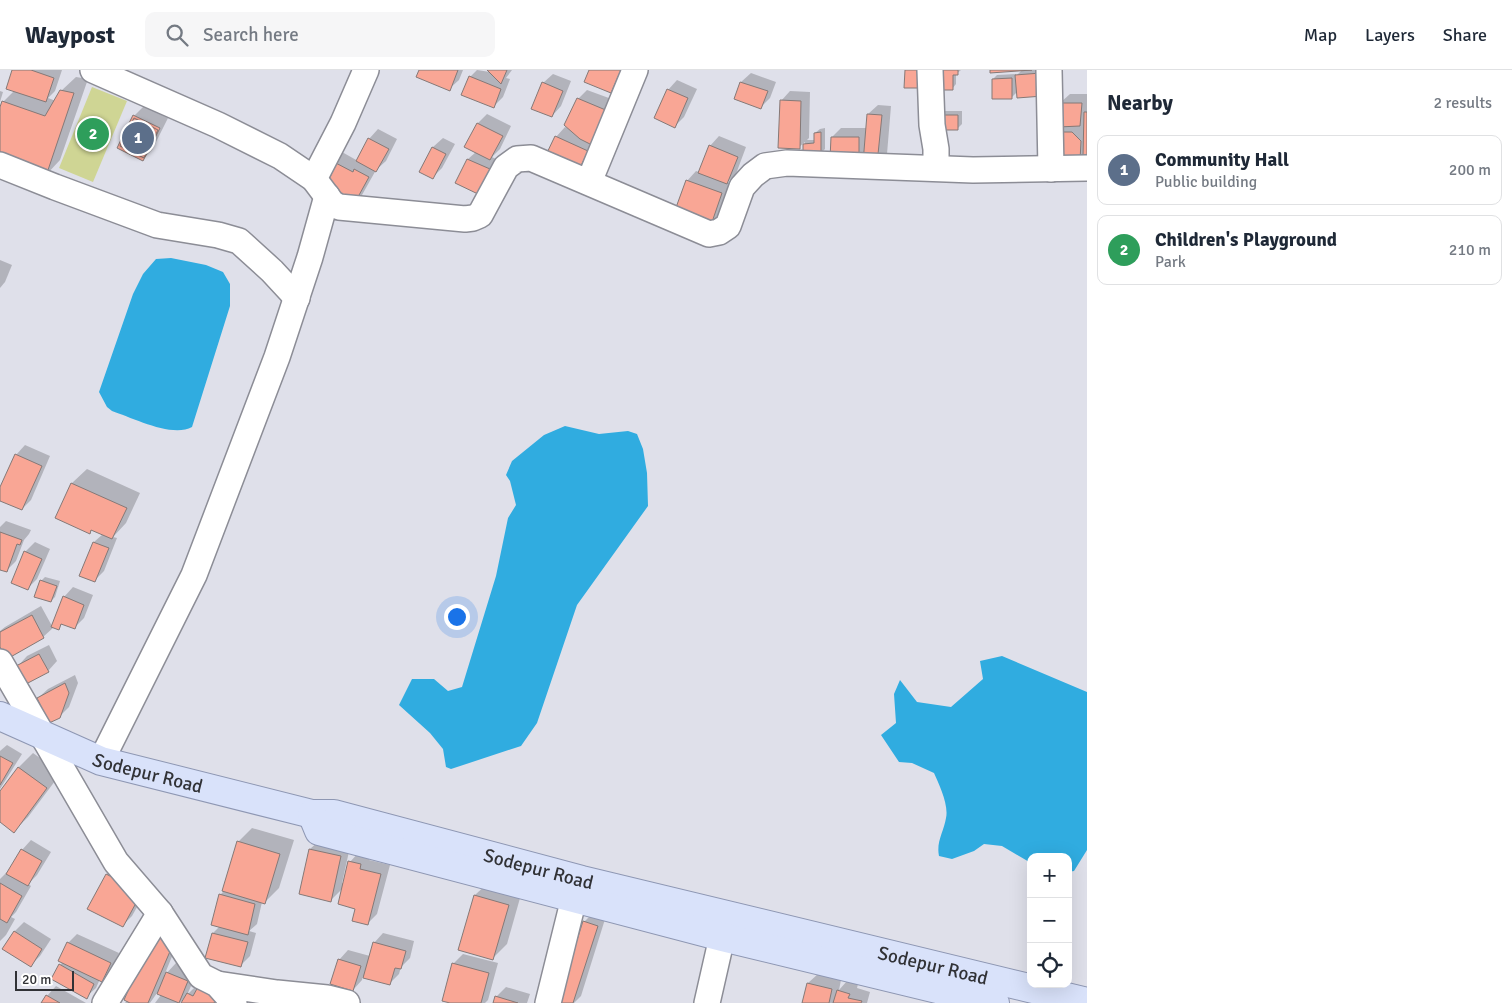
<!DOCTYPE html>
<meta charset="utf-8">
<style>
body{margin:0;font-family:Signika,sans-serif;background:#f6f6f7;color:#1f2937}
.controls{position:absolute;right:15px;bottom:15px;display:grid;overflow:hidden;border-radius:10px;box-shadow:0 5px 20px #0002}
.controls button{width:45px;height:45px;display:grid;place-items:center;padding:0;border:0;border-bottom:1px solid #e0e1e3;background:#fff;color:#1f2937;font:25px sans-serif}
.scale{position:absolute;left:15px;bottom:12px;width:59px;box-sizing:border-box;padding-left:5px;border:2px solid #313236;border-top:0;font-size:14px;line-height:18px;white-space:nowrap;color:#313236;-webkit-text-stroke:4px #fff;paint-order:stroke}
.you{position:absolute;left:456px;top:546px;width:18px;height:18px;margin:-12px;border:4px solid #fff;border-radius:50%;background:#1a73e8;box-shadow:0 0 0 8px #1a73e833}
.badge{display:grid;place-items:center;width:32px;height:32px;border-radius:50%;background:#0b8043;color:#fff;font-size:16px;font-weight:700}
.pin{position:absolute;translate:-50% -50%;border:2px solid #fff;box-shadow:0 1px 5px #0006}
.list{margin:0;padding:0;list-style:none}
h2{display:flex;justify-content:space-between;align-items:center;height:65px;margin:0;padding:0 20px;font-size:21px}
h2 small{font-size:16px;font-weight:400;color:#747a83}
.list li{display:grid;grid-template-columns:32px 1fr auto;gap:15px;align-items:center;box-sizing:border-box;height:70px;margin:0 10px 10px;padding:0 10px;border:1px solid #e0e1e3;border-radius:10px}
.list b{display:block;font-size:19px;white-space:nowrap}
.list p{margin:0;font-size:16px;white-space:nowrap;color:#747a83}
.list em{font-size:16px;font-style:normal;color:#747a83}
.icon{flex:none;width:28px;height:28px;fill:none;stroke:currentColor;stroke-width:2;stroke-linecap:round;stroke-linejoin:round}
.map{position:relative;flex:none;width:1087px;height:933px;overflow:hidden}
header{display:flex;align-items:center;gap:30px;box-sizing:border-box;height:70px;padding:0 25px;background:#fff;border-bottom:1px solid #e0e1e3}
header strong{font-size:24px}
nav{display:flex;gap:28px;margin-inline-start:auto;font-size:18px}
.search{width:350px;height:45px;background:#f6f6f7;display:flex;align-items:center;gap:12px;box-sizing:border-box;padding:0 18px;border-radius:10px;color:#747a83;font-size:19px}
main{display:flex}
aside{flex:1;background:#fff}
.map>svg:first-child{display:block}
</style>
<header>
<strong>Waypost</strong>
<div class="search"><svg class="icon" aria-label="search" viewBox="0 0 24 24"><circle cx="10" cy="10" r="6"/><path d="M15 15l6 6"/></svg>Search here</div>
<nav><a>Map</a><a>Layers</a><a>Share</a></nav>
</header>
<main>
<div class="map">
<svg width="1087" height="933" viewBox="0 0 1087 933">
<rect width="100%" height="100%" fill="#dfe0ea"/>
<polygon fill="#cfd594" points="92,17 127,31 93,112 59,98"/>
<g fill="#30ace0">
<path d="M171 188 206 195 223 202 230 214V236L192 357C172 368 133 348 112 341L107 337 99 322 133 224 143 204 156 189Z"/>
<polygon points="565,356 599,364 628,361 637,364 643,379 647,403 648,436 577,535 537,653 521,676 451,699 446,697 443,679 430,663 399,635 412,609 434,609 448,621 462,617 496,506 508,448 516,435 510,411 506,405 512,391 544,365"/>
<path d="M1002 586 1087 622V780L1074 801 1068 802V787H1031V793L1002 776 984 774 974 781 952 789 939 786C936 772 944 761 946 748 949 735 939 714 934 703L912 693 899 692 881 665 896 653 894 624 900 610 917 632 951 637 983 609 980 591Z"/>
</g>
<g fill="#0003">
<polygon points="14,0 62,0 55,21 48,28 56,31 61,21 76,7 88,9 60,90 46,105 0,41 3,32 15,20"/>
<polygon points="420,0 463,0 459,10 449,19"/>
<polygon points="477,0 490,2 489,0 512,0 506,8 510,9 503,27 493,37 470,7"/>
<polygon points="590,0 626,0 621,13 611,22"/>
<polygon points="941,0 961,0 956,4 956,14 952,19"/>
<polygon points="1022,0 1051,0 1017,22 1012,27 993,9 997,5 1016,4 1016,6"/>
<polygon points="751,3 776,12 770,28 761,37 735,28 741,12"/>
<polygon points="553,4 571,11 561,36 552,46 543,13"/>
<polygon points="677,10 697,19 684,47 675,56 668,20"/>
<polygon points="587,20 617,31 587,91 578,101 556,67 565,57 572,60 578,29"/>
<polygon points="0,21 3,22 0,32"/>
<polygon points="790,21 810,22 809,68 807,70 816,70 815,63 820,59 825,58 825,79 821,83 805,84 805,72 799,77 781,31"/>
<polygon points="1070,24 1087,24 1087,85 1080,89 1055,89 1060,33"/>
<polygon points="878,35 891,36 887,84 877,93 865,81 858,88 832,67 841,58 867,58 868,44"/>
<polygon points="144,36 168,48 152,80 143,89 119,78 134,46"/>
<polygon points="944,41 962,41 962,54 957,59 940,46"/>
<polygon points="487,44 511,56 500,79 492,87 498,90 477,122 457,112 468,89 476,82 466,76 478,53"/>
<polygon points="378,59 397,69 386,91 376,100 362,125 353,134 332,105 333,92 342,82 358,91 369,69"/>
<polygon points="719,66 746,77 736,104 727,112 731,113 720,144 711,154 687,111 696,101 699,102 710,76"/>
<polygon points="443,68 455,74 442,98 433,107 421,101 433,77"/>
<polygon points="0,190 12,195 5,212 0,218"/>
<polygon points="25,375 50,386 31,430 22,439 0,429 0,420 16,385"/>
<polygon points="87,399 140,423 126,453 113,467 117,468 104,501 94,511 80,505 94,472 103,464 93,459 89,462 57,448 72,413"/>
<polygon points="6,451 31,460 29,464 24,470 16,491 6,501 0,499 0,457"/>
<polygon points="35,472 50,479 37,509 27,519 25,482"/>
<polygon points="45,507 60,511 55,527 51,531 41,511"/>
<polygon points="73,517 93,525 84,548 74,558 63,553 58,558 54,557 43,567 7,587 0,574 0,561 5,557 41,536 52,556 64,527"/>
<polygon points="49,575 57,591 48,601 18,596 27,586"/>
<polygon points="75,605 78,613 69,637 59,647 38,628 48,619"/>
<polygon points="7,675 22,684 0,719 0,681"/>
<polygon points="33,683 61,703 28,747 14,761 0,751 0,723 19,697"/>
<polygon points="252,758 294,770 279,818 265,832 262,832 257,854 249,861 256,863 250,886 240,896 213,863 220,856 220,825 225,820 238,772"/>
<polygon points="31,770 51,782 37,805 28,814 31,816 16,842 11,847 15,849 6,865 0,871 0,809 7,802 8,803 22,780"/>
<polygon points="320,770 350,777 342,813 344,813 350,792 359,782 370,785 369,790 390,795 377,844 368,853 343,818 331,830 310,779"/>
<polygon points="116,795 145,823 132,846 122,856 107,804"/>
<polygon points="490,811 522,821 507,874 493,888 475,825"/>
<polygon points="594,842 606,846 581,926 574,933 561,933 584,852"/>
<polygon points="24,852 51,869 40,886 30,896 4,879 15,861"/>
<polygon points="182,862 164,906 176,893 197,902 188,923 180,933 155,933 161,925 157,923 150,933 125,933"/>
<polygon points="383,863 414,871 410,888 401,897 399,904 390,913 363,906 362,910 353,920 339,890 348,880 370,886 374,873"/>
<polygon points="77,864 119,883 111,901 102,910 100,909 96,918 86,927 60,895 63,892 68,873"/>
<polygon points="463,884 498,893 488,930 485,933 455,933 453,894"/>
<polygon points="818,904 841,910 839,920 847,911 858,914 857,918 870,922 867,933 803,933 808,913"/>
<polygon points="198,914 225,918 217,933 183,933 188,924"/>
<polygon points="56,916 86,933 43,933 47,926"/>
<polygon points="506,917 530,924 527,933 494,933 496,927"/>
</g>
<g fill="#f9a695" stroke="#857977">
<polygon points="12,0 31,0 54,8 46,32 6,19"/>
<polygon points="419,0 458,0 450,21 416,7"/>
<polygon points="487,0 507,0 501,14"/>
<polygon points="589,0 621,0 611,23 584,12"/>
<polygon points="905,0 925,0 925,18 904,18"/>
<polygon points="939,0 958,0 958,5 953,5 953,20 939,20"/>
<polygon points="990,0 1032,0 990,3"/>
<polygon points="1041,3 1043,26 1017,28 1015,5"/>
<polygon points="469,6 501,19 494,38 461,25"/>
<polygon points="1012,8 1012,29 992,29 992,9"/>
<polygon points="542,12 563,21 552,47 531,39"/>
<polygon points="740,12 768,21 761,39 734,29"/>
<polygon points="667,19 688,28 675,58 654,48"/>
<polygon points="60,20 74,23 46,106 0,91 0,37 2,31 45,46"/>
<polygon points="577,28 608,41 594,76 580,69 564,55"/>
<polygon points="780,30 801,31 800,79 778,78"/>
<polygon points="1059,33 1082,33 1080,56 1058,57"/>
<polygon points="1084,42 1087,42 1087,86 1083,86"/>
<polygon points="867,44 882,45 877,94 863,93"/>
<polygon points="133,45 160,58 143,91 117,78"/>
<polygon points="938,45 958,45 958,60 939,60"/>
<polygon points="134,48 158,60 144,88 120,76"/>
<polygon points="477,53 503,66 490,90 464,77"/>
<polygon points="821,62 821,85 803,85 803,74 814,73 814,63"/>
<polygon points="1055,62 1072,62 1081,71 1080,91 1054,90"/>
<polygon points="555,66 588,81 578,102 545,87"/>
<polygon points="831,67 859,67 859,89 830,89"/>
<polygon points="368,68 389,79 376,102 356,91"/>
<polygon points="709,75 738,87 727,114 698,103"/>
<polygon points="432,77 446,84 433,109 419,102"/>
<polygon points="467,89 490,99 478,124 455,113"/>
<polygon points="332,91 353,102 354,99 369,107 353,136 323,120 331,105 326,102"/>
<polygon points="686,110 722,123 711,155 674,143"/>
<polygon points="15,384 42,396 22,440 0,431 0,417"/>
<polygon points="71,413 127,438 112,469 91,460 90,464 55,448"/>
<polygon points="0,462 22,470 20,475 17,474 7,502 0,500"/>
<polygon points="93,472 109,478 95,512 79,506"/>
<polygon points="24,481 42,489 28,520 11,513"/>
<polygon points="40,510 57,516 51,532 34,527"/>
<polygon points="63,526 84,535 75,559 61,554 59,560 51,557"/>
<polygon points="32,545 44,568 7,589 0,577 0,562"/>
<polygon points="39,584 49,602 26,614 16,596"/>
<polygon points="65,613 69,623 60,648 49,653 37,628"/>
<polygon points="0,686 13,693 0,715"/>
<polygon points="18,697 47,718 14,763 0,752 0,721"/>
<polygon points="237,771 280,784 265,834 222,821"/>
<polygon points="21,779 42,791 28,816 6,804"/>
<polygon points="309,779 341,786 331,832 299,824"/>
<polygon points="348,791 361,794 360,799 381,804 368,855 352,851 355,839 338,834"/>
<polygon points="106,804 118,810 136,833 123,857 87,839"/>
<polygon points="0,813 22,826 7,853 0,849"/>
<polygon points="219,824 255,834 248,865 211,855"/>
<polygon points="474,825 509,835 493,890 458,880"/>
<polygon points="583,851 598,856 573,933 557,933"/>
<polygon points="14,861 42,879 31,897 2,879"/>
<polygon points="153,863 174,872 148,933 130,933 124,930"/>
<polygon points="212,863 248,872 241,897 205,888"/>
<polygon points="67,872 111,893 102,912 58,891"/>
<polygon points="373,872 406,881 401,899 395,898 390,915 363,908"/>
<polygon points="338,889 361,896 353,921 330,914"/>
<polygon points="452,893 489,903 481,933 450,933 442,931"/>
<polygon points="59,894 94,914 87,929 51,909"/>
<polygon points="166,902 188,911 179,933 157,924"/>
<polygon points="807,913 832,919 829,933 802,933"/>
<polygon points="198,917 217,928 214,933 181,933 187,923 193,926"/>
<polygon points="837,920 850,924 848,928 862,931 861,933 833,933"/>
<polygon points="46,925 60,933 41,933"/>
<polygon points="495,926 518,933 493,933"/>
</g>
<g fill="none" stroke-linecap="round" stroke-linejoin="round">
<defs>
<g id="minor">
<polyline points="93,0 218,55 280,86 314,109 332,133 339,137 465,149 473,148 480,145 506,97 517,89 531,88 709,164 719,162 728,156 742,117 753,105 765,96 787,93 973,100 1087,98"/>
<polyline points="930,0 932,55 936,79 936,98"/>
<polyline points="1049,0 1051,99"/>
<polyline points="0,95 55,117 157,155 218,165 239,171 272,201 297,228"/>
<polyline points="314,109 343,53 366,0"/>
<polyline points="589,112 635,0"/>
<polyline points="0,592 116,792 160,843 201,906 217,914 234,933"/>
<polyline points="101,691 194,505 277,287 310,187 327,126"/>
<polyline points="217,914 277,923 327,928 347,933"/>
<polyline points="105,933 160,843"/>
<polyline points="548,933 574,828"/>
<polyline points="707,933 722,867"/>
</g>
<g id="major">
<path id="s1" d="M0 646 101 691 312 744H334L582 810 1087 932"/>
<polyline points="312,744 319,761 722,867 995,933"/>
</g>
</defs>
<use href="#minor" stroke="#8c8d96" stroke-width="28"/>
<use href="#major" stroke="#8e97b3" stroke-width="30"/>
<use href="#minor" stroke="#fff" stroke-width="25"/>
<use href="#major" stroke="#d9e2fa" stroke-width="28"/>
</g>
<g text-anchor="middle" stroke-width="4" stroke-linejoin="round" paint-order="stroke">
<g font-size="19" fill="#313236" stroke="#fff">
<text dy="7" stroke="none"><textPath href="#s1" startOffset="159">Sodepur Road</textPath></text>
<text dy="7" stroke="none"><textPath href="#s1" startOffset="562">Sodepur Road</textPath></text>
<text dy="7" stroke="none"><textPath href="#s1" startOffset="968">Sodepur Road</textPath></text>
</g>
</g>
</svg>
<div class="controls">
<button>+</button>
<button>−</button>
<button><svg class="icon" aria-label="locate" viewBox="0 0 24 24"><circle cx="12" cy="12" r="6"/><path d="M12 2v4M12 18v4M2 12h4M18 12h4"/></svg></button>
</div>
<div class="scale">20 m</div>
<div class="you"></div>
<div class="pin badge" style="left:138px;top:68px;background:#5c6f8a">1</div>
<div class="pin badge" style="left:93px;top:64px;background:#2e9e5b">2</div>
</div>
<aside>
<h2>Nearby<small>2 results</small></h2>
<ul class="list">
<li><span class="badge" style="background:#5c6f8a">1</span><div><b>Community Hall</b><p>Public building</p></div><em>200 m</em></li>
<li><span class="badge" style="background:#2e9e5b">2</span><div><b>Children's Playground</b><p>Park</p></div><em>210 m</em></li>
</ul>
</aside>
</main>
